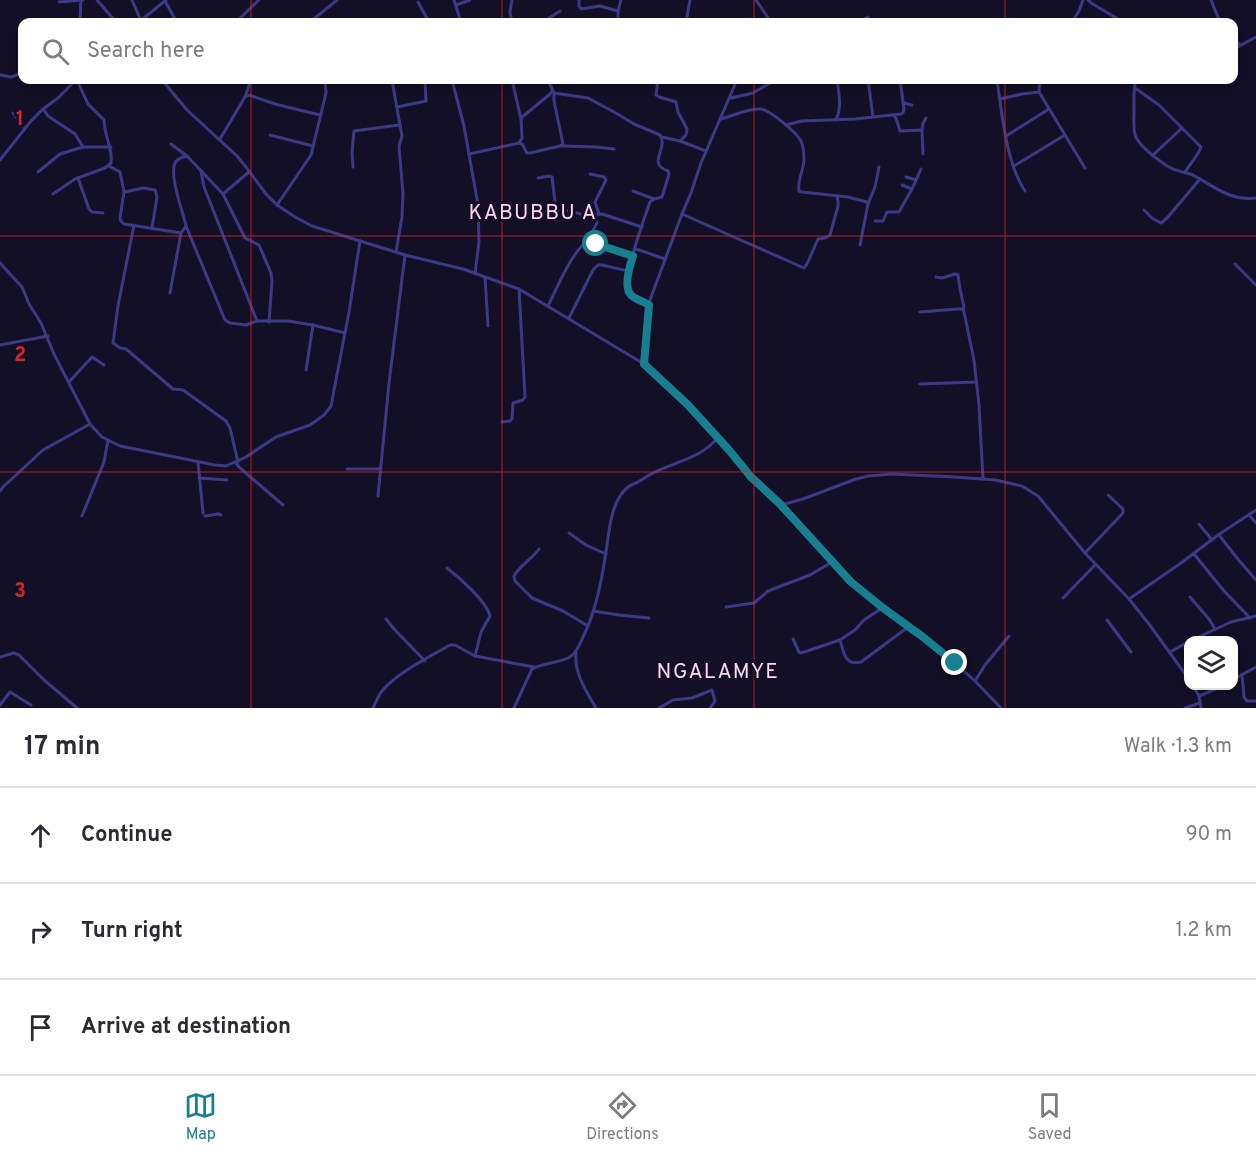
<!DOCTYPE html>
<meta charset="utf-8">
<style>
body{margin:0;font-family:Overpass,sans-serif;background:#f2f2f3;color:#2b2b33}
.controls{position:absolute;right:18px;bottom:18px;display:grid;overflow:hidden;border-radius:12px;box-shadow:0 3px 9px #0003}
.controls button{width:54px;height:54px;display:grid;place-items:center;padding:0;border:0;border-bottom:2px solid #e1e1e2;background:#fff;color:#2b2b33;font:30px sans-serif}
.stop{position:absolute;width:18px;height:18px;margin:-14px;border:4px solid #187f8f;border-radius:50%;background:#fff}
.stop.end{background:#187f8f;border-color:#fff;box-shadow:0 2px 6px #0008}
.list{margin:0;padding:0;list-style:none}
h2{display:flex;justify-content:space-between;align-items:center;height:78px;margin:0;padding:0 24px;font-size:26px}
h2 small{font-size:20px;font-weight:400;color:#7c7c81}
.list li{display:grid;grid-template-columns:39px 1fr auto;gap:18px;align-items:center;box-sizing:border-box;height:96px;padding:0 24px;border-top:2px solid #e1e1e2}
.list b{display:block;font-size:22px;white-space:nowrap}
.list em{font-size:20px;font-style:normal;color:#7c7c81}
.icon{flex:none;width:33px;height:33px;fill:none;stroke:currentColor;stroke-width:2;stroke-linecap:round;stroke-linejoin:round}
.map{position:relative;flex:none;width:1256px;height:708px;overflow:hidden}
.search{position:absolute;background:#fff;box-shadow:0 3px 9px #0003;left:18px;right:18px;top:18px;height:66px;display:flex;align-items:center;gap:15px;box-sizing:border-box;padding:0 21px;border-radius:12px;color:#7c7c81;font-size:22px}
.sheet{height:366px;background:#fff}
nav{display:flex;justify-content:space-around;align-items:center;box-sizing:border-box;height:84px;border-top:2px solid #e1e1e2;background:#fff;font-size:16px;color:#7c7c81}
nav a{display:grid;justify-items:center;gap:3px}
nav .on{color:#187f8f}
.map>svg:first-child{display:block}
</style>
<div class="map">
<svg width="1256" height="708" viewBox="0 0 1256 708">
<rect width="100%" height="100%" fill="#130f26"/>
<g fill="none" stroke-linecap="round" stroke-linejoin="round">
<g stroke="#3d3a85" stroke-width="3">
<polyline points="97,0 116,22"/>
<polyline points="132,0 141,21"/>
<polyline points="454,0 461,22"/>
<polyline points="512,0 510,12 512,22"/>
<polyline points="579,0 579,6 581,9 600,6 618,11"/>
<polyline points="756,0 771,22"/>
<polyline points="1088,0 1091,3 1123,22"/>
<polyline points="1211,0 1220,22"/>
<polyline points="165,1 175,19"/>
<polyline points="59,2 83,0"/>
<polyline points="418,2 429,22"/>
<polyline points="456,5 470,0"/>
<polyline points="986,20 987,22"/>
<polyline points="80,21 81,0"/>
<polyline points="139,22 166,0"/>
<polyline points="236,22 259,0"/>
<polyline points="310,22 337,0"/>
<polyline points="548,22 549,18 560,11"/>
<polyline points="618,22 618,11 621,0"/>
<polyline points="686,22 690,0"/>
<polyline points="858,22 868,17"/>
<polyline points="1072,22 1079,11 1083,0"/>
<polyline points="1234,39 1240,45"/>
<polyline points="1234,49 1256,37"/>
<polyline points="0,75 11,77 22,73"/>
<polyline points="162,80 187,110 237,156 246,167 266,194 277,205 295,217 312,226 405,255 463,269 519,289 644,364 688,405 729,450 751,477 779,503 843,574 883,608 923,637 955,663 975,681 1001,708"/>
<polyline points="392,80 402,136 399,146 403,194 402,217 396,252"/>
<polyline points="452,80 464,126 478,205 479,242 475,274"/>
<polyline points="512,80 521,119"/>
<path d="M548 80 554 93 588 98 614 112 634 124 660 135C669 149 646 163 668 171L669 174 662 197 654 199 650 202C644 220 622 277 629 293 632 299 643 302 649 305"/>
<polyline points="635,80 657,83"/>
<polyline points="658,80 656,95 659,97 676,102 678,112 687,129 686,135 680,141 662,137"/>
<polyline points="868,80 873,117"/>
<path d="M997 80C1002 113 1006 163 1025 191"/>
<polyline points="1040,80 1039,92 1085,168"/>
<path d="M1136 80C1133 89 1134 101 1134 111 1133 135 1133 139 1152 155 1158 159 1164 165 1171 168 1178 172 1186 172 1193 175 1215 187 1230 201 1256 198"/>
<path d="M1135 88 1159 105 1201 147C1200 152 1189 166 1185 172"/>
<polyline points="245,97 249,95 275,104 320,115"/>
<polyline points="731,98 753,93 775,80"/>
<polyline points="1000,99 1022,94 1039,92"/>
<polyline points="903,103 912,105"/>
<polyline points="397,107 426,101 425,80"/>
<polyline points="44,110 48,116 75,134 83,147"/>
<polyline points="13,113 24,128"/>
<polyline points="893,115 896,118 900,131 922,130 923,154"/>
<path d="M721 119C733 116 748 108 761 109 770 110 797 133 801 141 803 146 804 153 804 159 804 170 797 180 799 191L802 192 848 197 867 202 868 204 860 245"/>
<path d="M836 120C842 107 839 94 837 80"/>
<polyline points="786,125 802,121 855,119 901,114 903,113 904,109 900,80"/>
<polyline points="922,130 923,123 926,118"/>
<polyline points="270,135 313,146"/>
<polyline points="1006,136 1049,109"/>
<polyline points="220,139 245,97 251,80"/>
<polyline points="680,141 706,151"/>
<polyline points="519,143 522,144 527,153 530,153 560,146 563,144 554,101 554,93"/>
<polyline points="519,143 522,138 521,118 550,94 552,91"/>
<polyline points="171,144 187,156 223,194 245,238 259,245 271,273 272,281 269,322"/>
<polyline points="562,146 596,147 614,149"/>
<polyline points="469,154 519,143"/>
<polyline points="1153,155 1182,128"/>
<path d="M187 156C182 157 177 159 175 163 169 175 183 212 186 226L225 320 230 323 246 325 257 321H288L313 325"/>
<polyline points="0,160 31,121 43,109 58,98 76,80"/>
<polyline points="109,166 120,172 124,192 120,218 121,221 124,224 181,233"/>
<polyline points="1014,166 1065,135"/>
<polyline points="353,167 352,152 354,131 399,125"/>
<polyline points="201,171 204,187 257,321"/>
<polyline points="38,172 60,154 83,147 111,147"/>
<polyline points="590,174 604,177 606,180 595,202 599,214"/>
<polyline points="906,177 916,180"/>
<polyline points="78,178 89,209 92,212 103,213"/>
<polyline points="538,178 549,176 552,177 556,209 557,210 565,210 585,215 602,214 642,227"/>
<polyline points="912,189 921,169"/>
<polyline points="633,191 654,199"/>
<polyline points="125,192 143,188 155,190 157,197 152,228"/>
<path d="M53 194 75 179 105 168 111 163C113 147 104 136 104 120L88 104 77 80"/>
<polyline points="223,194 249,172"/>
<polyline points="868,204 875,187 879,167"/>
<polyline points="277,205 311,155 326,93 325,80"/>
<polyline points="1144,210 1152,218 1161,223 1167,218 1200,179"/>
<polyline points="682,214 804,268 807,264 818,239 825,238 830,235 838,206 838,201 837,196"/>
<polyline points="596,215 597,223 589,238 591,242 633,256"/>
<polyline points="875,221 883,221 887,212 899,212 912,189 902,185"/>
<polyline points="134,225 118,306 113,343 120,348 126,349 173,389 183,390 226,421 230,428 238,462"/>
<polyline points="636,249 665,259"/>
<polyline points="0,263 22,287 29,304 41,323 54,354 90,424 102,437 120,446 215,465 226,466 246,457 276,437 310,425 324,415 328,410 331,406 349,312 360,241"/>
<polyline points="1235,264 1256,285"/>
<polyline points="485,277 488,326"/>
<polyline points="936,277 942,278 955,274 958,275 960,289 964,307 963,309"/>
<polyline points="170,293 181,233 186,226"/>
<path d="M548 306C557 288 573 249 589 240"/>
<polyline points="920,312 958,309 963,309 964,312 974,360 979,405 983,479"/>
<polyline points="569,318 593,270 598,265 602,265 628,271"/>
<polyline points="0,345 48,336"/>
<polyline points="644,364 647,319 650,300 682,214 691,193 701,163 737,80"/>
<polyline points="306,370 313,325 345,333"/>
<polyline points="69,382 92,357 104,365"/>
<polyline points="920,384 976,382"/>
<polyline points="502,422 510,421 512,419 513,403 523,400 525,397 519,289"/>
<polyline points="198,462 203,513"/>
<polyline points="236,463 239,467 283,505"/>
<polyline points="347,469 381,469"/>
<polyline points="199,478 227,480"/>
<polyline points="0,491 3,487 43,450 90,424"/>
<polyline points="378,496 389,383 405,255"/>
<polyline points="781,503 785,504 803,499 856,479 868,476 892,474 955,477 995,480 1022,486 1038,496 1085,553 1129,599 1149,624 1188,678"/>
<polyline points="1249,515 1256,523"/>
<polyline points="82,516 104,462 108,440"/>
<polyline points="205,516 218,514 221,515"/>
<polyline points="1199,524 1212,540"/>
<polyline points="569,533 586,545 606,554"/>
<polyline points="1219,535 1237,558 1256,580"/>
<path d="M539 549C532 559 520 565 514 576L515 581 532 598 563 611 588 626"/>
<polyline points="1085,553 1123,513 1123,509 1108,495"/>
<polyline points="1194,554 1224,591 1250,618"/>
<path d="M447 568C459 577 487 602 490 616L481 632 475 656"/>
<polyline points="1190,597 1209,619 1215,629"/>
<polyline points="1063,598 1095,565"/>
<polyline points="1129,599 1181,563 1218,535 1256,510"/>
<polyline points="726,607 754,603 768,591 810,575 832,562"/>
<path d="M882 608 864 620 855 630 840 640C844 653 845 666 861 662L908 627"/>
<polyline points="593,611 619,615 649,618"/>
<polyline points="386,619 394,629 425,661"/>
<polyline points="1107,620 1131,652"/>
<polyline points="793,639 799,652 801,653 840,640"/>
<polyline points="1192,640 1231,622 1256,616"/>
<polyline points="1170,652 1188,642"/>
<path d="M576 653C574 673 586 691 596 708"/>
<polyline points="0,657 14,653 19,655 44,680 77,708"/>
<polyline points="1242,674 1244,697 1247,701 1256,701"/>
<polyline points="1234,679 1256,667"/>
<polyline points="975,681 985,665 1009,636"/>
<polyline points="1193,686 1199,696 1201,708"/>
<polyline points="1199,696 1223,686"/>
<polyline points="0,705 10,692 31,705"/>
<path d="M373 708C376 702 378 696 382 691 395 674 431 656 450 645H455L475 656 534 667"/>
<path d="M514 708 532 669C543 662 564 663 571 656 577 652 580 644 583 637 595 613 601 585 605 558 609 537 609 509 623 492 627 487 632 484 638 482 646 477 653 472 662 469 680 461 705 455 717 438"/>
<polyline points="659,708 673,700 692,698 712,690 715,701 710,708"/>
<polyline points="1185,708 1200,703"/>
</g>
</g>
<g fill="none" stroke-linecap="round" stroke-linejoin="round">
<path stroke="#187f8f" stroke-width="8" d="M596 244 633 256C630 265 623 287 631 295 635 299 644 302 649 305L644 364 688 405 729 450 751 477 779 503 851 582 883 608 923 637 955 663"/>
</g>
<path fill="none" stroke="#d62828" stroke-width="1.5" stroke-opacity="0.55" d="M251 0V22M502 0V22M754 0V22M1005 0V22M251 80V708M502 80V708M754 80V708M1005 80V708M0 236H1256M0 472H1256"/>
<g text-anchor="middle" stroke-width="6" stroke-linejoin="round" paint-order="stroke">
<g font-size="21" letter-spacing="1.5" fill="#ffd6f0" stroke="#130f26">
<text x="533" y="219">KABUBBU A</text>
<text x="718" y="678">NGALAMYE</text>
</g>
</g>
<g font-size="20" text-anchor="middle" font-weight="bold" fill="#d62828" stroke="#130f26" stroke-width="6" stroke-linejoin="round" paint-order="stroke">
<text x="20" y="125">1</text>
<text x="20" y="361">2</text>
<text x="20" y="597">3</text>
</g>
</svg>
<div class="controls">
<button><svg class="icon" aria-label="layers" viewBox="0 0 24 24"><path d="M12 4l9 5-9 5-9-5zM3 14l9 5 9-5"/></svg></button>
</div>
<div class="stop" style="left:596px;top:244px"></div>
<div class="stop end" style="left:955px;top:663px"></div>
<div class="search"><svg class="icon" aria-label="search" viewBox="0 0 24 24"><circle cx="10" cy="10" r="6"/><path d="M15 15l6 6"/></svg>Search here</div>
</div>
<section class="sheet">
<h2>17 min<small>Walk · 1.3 km</small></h2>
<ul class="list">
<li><svg class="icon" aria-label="ahead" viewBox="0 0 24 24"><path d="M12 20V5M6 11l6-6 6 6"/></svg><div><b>Continue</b></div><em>90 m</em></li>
<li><svg class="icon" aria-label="right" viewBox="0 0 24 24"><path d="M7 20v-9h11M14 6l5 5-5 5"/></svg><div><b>Turn right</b></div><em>1.2 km</em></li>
<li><svg class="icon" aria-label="arrive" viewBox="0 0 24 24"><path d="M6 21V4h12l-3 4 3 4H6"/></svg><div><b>Arrive at destination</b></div></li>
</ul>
</section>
<nav>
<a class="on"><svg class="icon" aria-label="map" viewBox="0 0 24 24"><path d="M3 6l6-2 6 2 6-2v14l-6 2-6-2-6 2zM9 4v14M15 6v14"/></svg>Map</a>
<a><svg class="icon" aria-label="directions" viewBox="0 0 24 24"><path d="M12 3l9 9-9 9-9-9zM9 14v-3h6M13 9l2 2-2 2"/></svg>Directions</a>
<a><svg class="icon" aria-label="saved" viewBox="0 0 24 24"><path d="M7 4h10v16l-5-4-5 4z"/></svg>Saved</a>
</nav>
